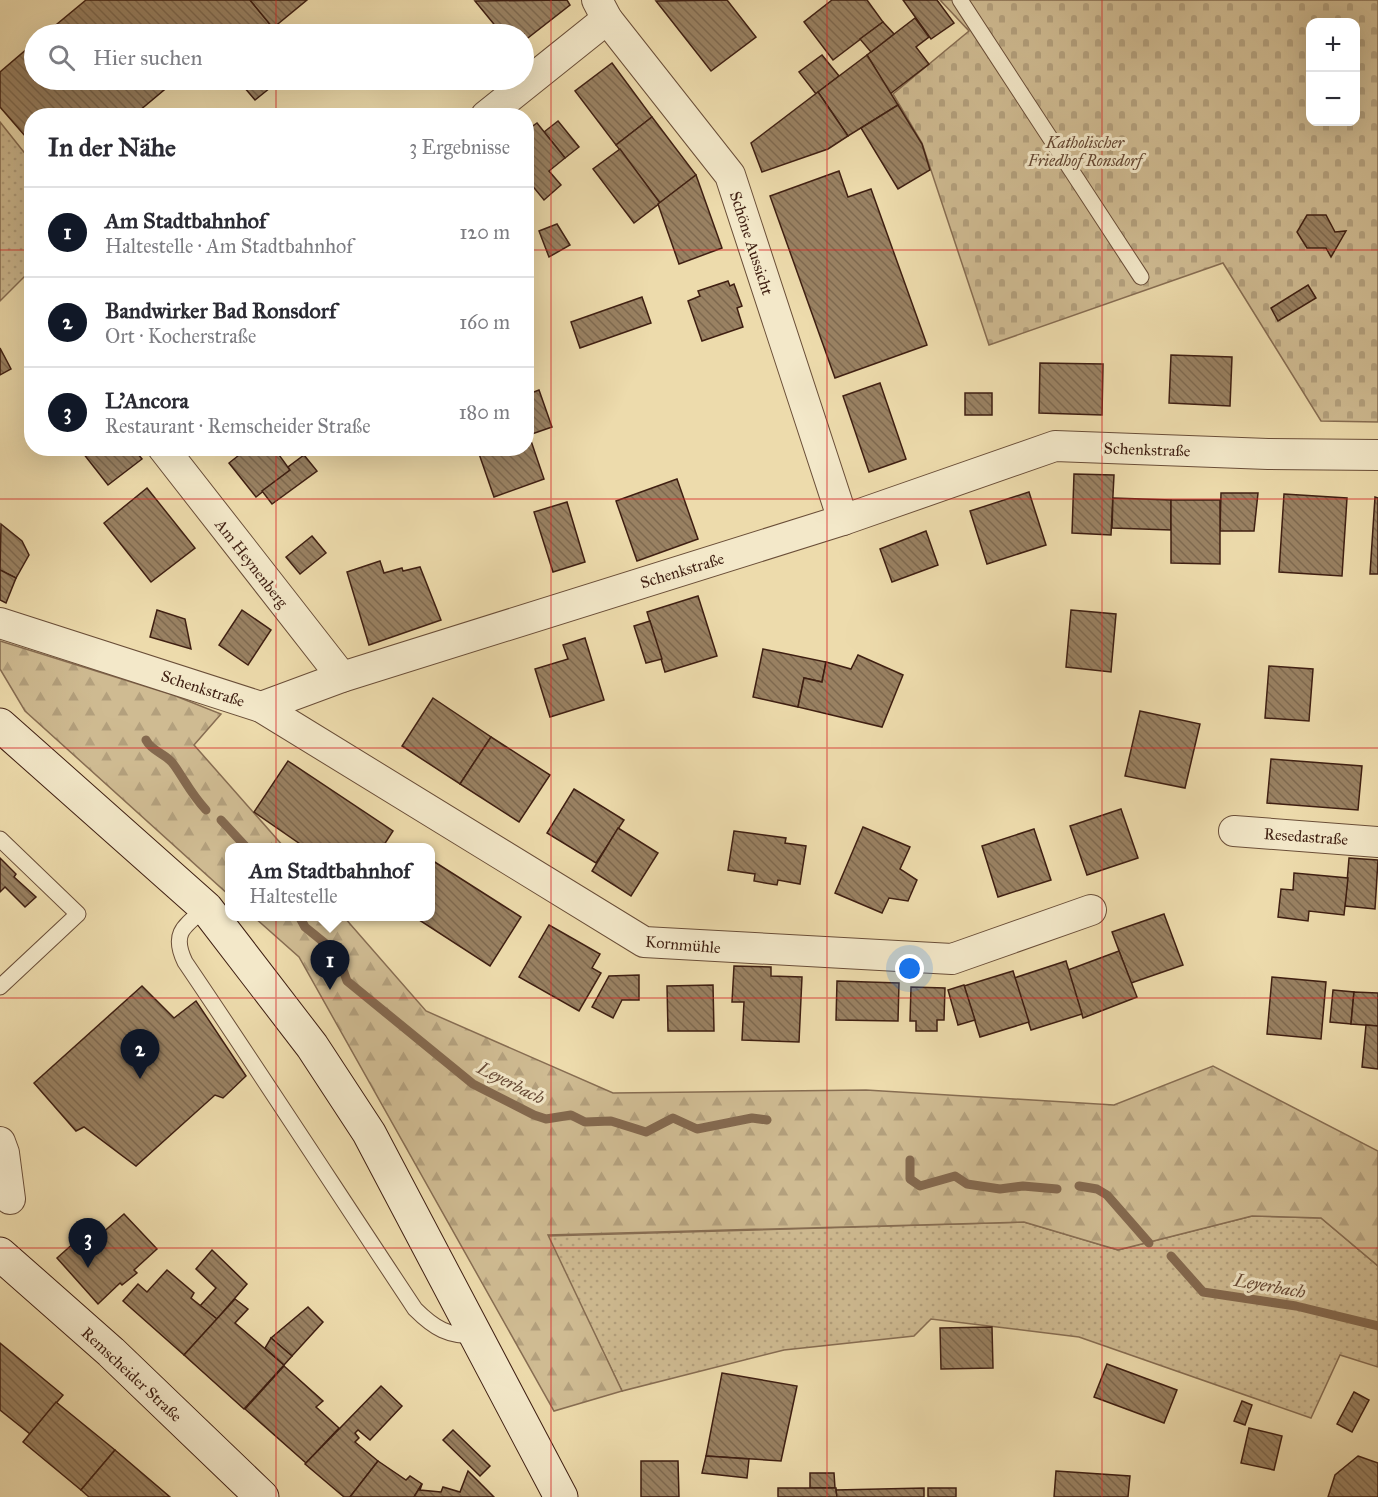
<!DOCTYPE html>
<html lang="de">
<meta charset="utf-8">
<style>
body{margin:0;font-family:"IM FELL Great Primer",serif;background:#f2f2f3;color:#2b2b33}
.controls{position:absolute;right:18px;top:18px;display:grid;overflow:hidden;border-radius:12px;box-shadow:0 6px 24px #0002}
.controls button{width:54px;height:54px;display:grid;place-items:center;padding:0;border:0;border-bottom:2px solid #e1e1e2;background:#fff;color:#2b2b33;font:30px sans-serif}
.you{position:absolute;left:910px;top:969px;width:21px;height:21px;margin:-15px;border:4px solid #fff;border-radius:50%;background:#1a73e8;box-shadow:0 0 0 9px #1a73e833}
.badge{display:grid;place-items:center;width:39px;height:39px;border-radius:50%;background:#111827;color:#fff;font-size:20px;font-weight:700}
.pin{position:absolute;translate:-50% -50px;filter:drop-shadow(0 2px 3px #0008)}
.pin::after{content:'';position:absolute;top:32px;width:21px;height:18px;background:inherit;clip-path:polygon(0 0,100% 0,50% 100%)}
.popup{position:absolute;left:225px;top:843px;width:210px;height:78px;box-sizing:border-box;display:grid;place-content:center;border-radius:12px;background:#fff;filter:drop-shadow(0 2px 4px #0005);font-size:20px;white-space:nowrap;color:#7c7c81}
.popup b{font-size:22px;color:#2b2b33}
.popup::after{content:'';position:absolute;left:50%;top:100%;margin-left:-12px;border:12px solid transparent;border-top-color:#fff}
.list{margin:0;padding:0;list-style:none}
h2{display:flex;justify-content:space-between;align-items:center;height:78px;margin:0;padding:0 24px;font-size:26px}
h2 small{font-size:20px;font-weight:400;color:#7c7c81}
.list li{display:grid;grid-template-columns:39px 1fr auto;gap:18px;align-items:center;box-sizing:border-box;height:90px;padding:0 24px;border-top:2px solid #e1e1e2}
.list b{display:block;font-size:22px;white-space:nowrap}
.list p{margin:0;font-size:20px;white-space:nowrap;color:#7c7c81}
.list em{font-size:20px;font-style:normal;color:#7c7c81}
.icon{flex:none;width:33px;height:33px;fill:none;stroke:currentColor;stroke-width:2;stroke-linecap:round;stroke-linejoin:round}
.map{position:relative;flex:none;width:1378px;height:1497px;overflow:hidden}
.search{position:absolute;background:#fff;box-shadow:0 6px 24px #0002;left:24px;top:24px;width:510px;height:66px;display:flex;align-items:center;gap:15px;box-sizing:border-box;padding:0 21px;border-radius:33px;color:#7c7c81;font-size:22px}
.panel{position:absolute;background:#fff;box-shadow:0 6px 24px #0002;left:24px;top:108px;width:510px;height:348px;border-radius:24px}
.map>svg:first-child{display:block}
</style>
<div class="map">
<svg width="1378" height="1497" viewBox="0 0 1378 1497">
<defs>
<pattern id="grass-dots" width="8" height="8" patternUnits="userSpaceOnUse" patternTransform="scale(1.5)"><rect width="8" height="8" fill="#cfbb92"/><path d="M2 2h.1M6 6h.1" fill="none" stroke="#b3a07d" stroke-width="1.8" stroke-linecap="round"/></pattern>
<pattern id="forest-firs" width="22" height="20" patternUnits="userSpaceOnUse" patternTransform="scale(1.5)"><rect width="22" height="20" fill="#cfbb92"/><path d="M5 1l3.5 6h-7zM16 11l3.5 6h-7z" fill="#b3a07d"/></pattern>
<pattern id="cemetery-stones" width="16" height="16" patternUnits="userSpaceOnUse" patternTransform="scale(1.5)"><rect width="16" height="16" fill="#cfbb92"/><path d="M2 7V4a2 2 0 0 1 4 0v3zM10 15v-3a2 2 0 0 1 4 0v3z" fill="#b3a07d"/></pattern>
<pattern id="building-back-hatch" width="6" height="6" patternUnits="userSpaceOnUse" patternTransform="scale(1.5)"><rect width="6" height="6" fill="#998162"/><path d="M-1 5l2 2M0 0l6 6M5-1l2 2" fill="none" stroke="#7e694f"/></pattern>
</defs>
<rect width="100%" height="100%" fill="#eddbac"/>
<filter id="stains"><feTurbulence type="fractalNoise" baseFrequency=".00333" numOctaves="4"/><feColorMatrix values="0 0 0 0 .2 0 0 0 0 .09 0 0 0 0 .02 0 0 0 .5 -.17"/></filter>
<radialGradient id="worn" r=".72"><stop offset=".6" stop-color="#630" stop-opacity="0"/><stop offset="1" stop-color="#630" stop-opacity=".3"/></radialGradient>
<g fill="url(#grass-dots)" stroke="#876d52" stroke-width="1.5">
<polygon points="0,122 31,161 31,270 0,301"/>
<polygon points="1252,1216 1321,1218 1378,1266 1378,1367 1340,1355 1311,1418 1079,1337 931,1319 914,1336 784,1350 622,1391 547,1236 1024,1222 1118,1250"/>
</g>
<g fill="url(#forest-firs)" stroke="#876d52" stroke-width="1.5">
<polygon points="0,641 173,695 221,714 194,745 284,847 230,848 229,895 25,711 0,669"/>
<polygon points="254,917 344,917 426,1011 613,1093 866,1090 1114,1105 1213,1066 1378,1151 1378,1266 1321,1218 1252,1216 1118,1250 1024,1222 548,1235 622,1391 554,1411 299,957"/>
</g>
<path fill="url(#cemetery-stones)" stroke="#876d52" stroke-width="1.5" fill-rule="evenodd" d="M940 0H1378V422L1321 421 1223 263 989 345 922 143 893 94 969 31ZM1310 22H1356V122H1310Z"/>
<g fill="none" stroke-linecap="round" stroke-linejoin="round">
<g stroke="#84694f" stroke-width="9">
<path d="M146 740C152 752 167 754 174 765 186 782 191 794 206 810"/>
<polyline points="221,820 247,848"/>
<polyline points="299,916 305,927 337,953 347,981 473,1084 534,1115 546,1119 571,1115 585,1122 611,1121 646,1132 673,1118 697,1129 752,1118 767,1120"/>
<polyline points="910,1160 910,1179 920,1186 955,1176 967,1184 1000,1189 1023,1186 1057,1189"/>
<polyline points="1079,1186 1097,1189 1107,1195 1149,1243"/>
<polyline points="1171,1256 1203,1292 1296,1306 1378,1326"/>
</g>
</g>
<g fill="url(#building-back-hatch)" stroke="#3f1f12" stroke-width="1.5">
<polygon points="86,0 250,0 273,28 266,34 45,34"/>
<polygon points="250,0 307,0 273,28"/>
<polygon points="567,0 570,5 524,41 524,34 502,34 475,1"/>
<polygon points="727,0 756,37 711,71 656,1"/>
<polygon points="832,0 867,0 883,22 833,60 804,22"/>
<polygon points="903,0 937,0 954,23 931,39"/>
<polygon points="915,18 929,37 916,47 929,64 890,94 867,55"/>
<polygon points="883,22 894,34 871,52 860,39"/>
<polygon points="34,43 34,80 176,80 133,116 32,116 32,144 0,107 0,72"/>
<polygon points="822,55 839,76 816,94 799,72"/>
<polygon points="867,55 898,105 848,136 818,92"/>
<polygon points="612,63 652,117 616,145 575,91"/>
<polygon points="238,80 263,80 270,88 255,100"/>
<polygon points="818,92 848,136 828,149 762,172 751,143"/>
<polygon points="898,105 922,144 930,170 898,189 861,128"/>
<polygon points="652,117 696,175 660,203 616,145"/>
<polygon points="558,121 579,147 565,158 544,132"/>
<polygon points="537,123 565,158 549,171 561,185 544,200 526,178 526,131"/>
<polygon points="620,149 660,203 634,223 593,169"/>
<polygon points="839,171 848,197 871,189 927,345 835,378 770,196"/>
<polygon points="696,175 722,248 679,264 658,204"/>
<polygon points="1307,215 1326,215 1335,232 1346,231 1331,257 1326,248 1307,248 1297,232"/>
<polygon points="557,224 570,245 549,257 539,231"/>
<polygon points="728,281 730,286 734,284 742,306 737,308 743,327 702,341 688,301 700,296 698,291"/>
<polygon points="1308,285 1316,298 1278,321 1271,308"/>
<polygon points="642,297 651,323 580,348 571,322"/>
<polygon points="0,348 11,369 0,375"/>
<polygon points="1171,355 1232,357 1230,406 1169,403"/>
<polygon points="1040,363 1103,364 1102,415 1039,413"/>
<polygon points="880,383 906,459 869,472 843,396"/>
<polygon points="539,390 552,427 529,435 544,479 494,497 477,448 526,448 526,395"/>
<rect x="965" y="393" width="27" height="22"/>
<polygon points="79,448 133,448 142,459 108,485"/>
<polygon points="248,448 274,448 290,470 256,497 229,463"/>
<polygon points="304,455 317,471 272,504 262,491 290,470 288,467"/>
<polygon points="1074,474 1114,475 1111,535 1072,533"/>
<polygon points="677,479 698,539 637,561 616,501"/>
<polygon points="147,488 195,548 151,582 104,523"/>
<polygon points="1029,492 1046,545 987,564 970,511"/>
<polygon points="1221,493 1258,493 1254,531 1220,531"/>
<polygon points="1284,494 1347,498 1342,576 1279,572"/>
<polygon points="1375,497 1378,498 1378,574 1370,574"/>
<polygon points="1113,498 1171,500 1171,530 1112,528"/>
<polygon points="1171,500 1220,500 1220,564 1171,563"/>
<polygon points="567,502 585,562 553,572 534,512"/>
<polygon points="1,524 22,541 29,555 16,578 0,570"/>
<polygon points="926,531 938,565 892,582 880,549"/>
<polygon points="312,536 326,553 300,574 286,557"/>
<polygon points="380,561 384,573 402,568 403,571 420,567 441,620 369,645 347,572"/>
<polygon points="0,570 16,578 6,603 0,600"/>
<polygon points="698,596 717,656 665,672 647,612"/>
<polygon points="157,610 185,619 191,649 150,637"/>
<polygon points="242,610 271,630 248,665 219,645"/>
<polygon points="1071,610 1116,614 1111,672 1066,667"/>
<polygon points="650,621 662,659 646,663 634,626"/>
<polygon points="585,638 604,700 550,717 535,669 568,659 563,645"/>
<polygon points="763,649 826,662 822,682 804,678 798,707 753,697"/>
<polygon points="858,655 903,675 882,727 798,707 804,678 822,682 826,662 851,669"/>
<polygon points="1269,666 1313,669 1309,721 1265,718"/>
<polygon points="433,698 491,737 460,784 402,746"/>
<polygon points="1140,711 1200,724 1185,788 1125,776"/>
<polygon points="491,737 550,775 519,822 460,784"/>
<polygon points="1271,759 1362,766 1358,810 1267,803"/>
<polygon points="288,761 393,831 382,848 306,848 254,812"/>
<polygon points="574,789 624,820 596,863 547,833"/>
<polygon points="1121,809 1138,858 1087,875 1070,826"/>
<polygon points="863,827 910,847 900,869 917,880 908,901 889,898 882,913 835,893"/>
<polygon points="618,828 658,853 631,896 592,871"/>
<polygon points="1034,829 1051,880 998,897 982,846"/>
<polygon points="734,831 786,838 785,843 806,846 800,884 778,880 777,885 754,881 755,874 728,870"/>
<polygon points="0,858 16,874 14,877 36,897 25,907 5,887 0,892"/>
<polygon points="1349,858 1378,860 1375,909 1345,906"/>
<polygon points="430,859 521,917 490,966 413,916 430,916"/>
<polygon points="1294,873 1348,878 1344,915 1309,911 1308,921 1278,917 1281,889 1293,890"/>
<polygon points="1164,914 1183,965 1131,983 1112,932"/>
<polygon points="549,925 600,954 592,968 601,973 579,1011 519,977"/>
<polygon points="1119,951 1137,997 1083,1018 1068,970"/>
<polygon points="1066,961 1082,1014 1031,1030 1014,978"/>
<polygon points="734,966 771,967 771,976 802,977 799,1042 742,1040 744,1002 732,1002"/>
<polygon points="1013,971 1029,1022 980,1037 964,986"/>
<polygon points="639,975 639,1000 622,1000 613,1018 592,1007 609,976"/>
<polygon points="1272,977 1326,982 1321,1039 1267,1034"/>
<polygon points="837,981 899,983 898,1021 836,1020"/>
<polygon points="713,985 714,1031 668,1031 667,986"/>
<polygon points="964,985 975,1020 958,1025 948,990"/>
<polygon points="142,986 174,1018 196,1001 246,1076 223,1098 215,1095 136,1166 84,1127 76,1131 34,1083"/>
<polygon points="911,987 945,988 944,1020 937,1020 937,1031 916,1031 916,1021 910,1021"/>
<polygon points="1333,990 1354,992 1351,1024 1330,1022"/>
<polygon points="1354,992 1378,993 1378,1026 1351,1024"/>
<polygon points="1366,1025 1378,1026 1378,1069 1362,1067"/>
<polygon points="124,1214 157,1249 134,1270 137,1273 122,1285 120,1283 98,1304 57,1258 93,1226 101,1234"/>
<polygon points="212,1250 247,1284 217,1319 200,1306 216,1288 196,1269"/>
<polygon points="167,1270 194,1293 191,1298 217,1319 184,1355 123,1301 138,1284 147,1292"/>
<polygon points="235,1299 248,1309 235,1323 284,1365 244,1409 184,1355"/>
<polygon points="308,1307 323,1322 292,1356 271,1338"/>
<polygon points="992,1327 993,1368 941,1369 940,1328"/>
<polygon points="271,1338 292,1356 284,1365 265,1348"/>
<polygon points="0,1343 63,1395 30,1434 0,1410"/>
<polygon points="1107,1364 1177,1390 1164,1423 1094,1397"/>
<polygon points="284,1366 323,1401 316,1407 339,1428 306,1463 245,1409"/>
<polygon points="722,1373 797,1386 781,1461 706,1456"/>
<polygon points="381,1386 402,1406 370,1440 358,1430 355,1433 359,1438 355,1442 378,1461 350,1497 344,1497 305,1464"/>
<polygon points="1354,1392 1369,1400 1352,1432 1337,1424"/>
<polygon points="1242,1401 1252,1405 1245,1425 1234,1421"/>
<polygon points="56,1402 115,1450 81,1490 23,1442"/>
<polygon points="1249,1428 1282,1436 1274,1470 1241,1463"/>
<polygon points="453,1430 490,1466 480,1476 443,1440"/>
<polygon points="115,1450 170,1497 89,1497 81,1490"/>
<polygon points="706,1456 749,1459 747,1478 702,1473"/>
<polygon points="1358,1456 1378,1463 1378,1497 1328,1497 1335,1475"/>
<polygon points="378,1461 406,1480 410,1476 422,1484 414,1497 350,1497"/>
<polygon points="641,1461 678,1461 679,1497 641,1497"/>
<polygon points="468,1471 494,1497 414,1497 422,1484 420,1490 441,1492 443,1487 460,1492"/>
<polygon points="1056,1471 1130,1476 1128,1497 1054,1497"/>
<polygon points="810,1473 834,1473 835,1488 810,1488"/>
<polygon points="778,1488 836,1488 837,1497 778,1497"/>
<polygon points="924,1488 924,1497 837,1497 836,1490"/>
<rect x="928" y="1488" width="28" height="9"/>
</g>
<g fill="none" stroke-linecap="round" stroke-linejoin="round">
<defs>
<g id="lane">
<polyline points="960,0 1141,277"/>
<polyline points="0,839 78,914 0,987"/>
<path d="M206 908C184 926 171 933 185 962 263 1077 338 1193 415 1309 435 1329 448 1336 476 1336"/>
</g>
<g id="street">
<polyline points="597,0 607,19 730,175 843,520"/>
<polyline points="486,116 607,19"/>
<polyline points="163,448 342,677"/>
<polyline points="0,623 261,707 644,942 952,959 1091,910"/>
<polyline points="261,707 342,677 843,520 1055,446 1268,454 1378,455"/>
<polyline points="1234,831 1378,842"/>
<polyline points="0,1142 4,1153 10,1199"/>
</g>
<g id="secondary">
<polyline points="0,725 206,908 312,1046 369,1133 561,1497"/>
<polyline points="0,1254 111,1352 262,1497"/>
</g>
</defs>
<use href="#lane" stroke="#6a4e38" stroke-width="17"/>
<use href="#street" stroke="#6a4e38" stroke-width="32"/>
<use href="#secondary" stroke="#3f1f12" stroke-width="35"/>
<use href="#lane" stroke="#f3e8c9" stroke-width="15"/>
<use href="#street" stroke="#f3e8c9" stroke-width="30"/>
<use href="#secondary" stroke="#f3e8c9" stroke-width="33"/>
</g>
<path fill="none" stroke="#d62828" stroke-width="1.5" stroke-opacity="0.55" d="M276 0V34M551 0V1497M827 0V1497M1102 0V1497M276 80V116M0 250H32M526 250H1378M276 448V1497M0 499H1378M0 748H1378M0 998H1378M0 1248H1378"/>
<g text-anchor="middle" stroke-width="6" stroke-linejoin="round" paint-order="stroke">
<g font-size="16" font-style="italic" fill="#634632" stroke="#f3e8c9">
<text x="1085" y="148">Katholischer<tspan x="1085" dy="18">Friedhof Ronsdorf</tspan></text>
</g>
<g font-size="16" fill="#3f1f12" stroke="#f3e8c9">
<text transform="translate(752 243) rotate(72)" y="6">Schöne Aussicht</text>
<text transform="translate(1147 449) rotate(2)" y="6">Schenkstraße</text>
<text transform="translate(252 563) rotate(52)" y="6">Am Heynenberg</text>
<text transform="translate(682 570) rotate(-17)" y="6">Schenkstraße</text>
<text transform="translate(203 688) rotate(18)" y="6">Schenkstraße</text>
<text transform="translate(1306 836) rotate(4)" y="6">Resedastraße</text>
<text transform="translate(683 944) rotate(5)" y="6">Kornmühle</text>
<text transform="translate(132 1374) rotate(43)" y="6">Remscheider Straße</text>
</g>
<g font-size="18" font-style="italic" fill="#674a36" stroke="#f3e8c9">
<text transform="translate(511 1083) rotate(27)" y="6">Leyerbach</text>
<text transform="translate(1270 1286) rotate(10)" y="6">Leyerbach</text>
</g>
</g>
<rect width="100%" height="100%" filter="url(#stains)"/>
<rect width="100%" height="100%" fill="url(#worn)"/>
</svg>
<div class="controls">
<button>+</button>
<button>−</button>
</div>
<div class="you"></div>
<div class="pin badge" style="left:330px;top:990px">1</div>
<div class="popup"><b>Am Stadtbahnhof</b>Haltestelle</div>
<div class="pin badge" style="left:140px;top:1079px">2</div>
<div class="pin badge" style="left:88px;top:1268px">3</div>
<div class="search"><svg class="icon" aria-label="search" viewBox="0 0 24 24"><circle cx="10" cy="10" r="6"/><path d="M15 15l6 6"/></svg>Hier suchen</div>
<section class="panel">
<h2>In der Nähe<small>3 Ergebnisse</small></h2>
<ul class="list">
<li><span class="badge">1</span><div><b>Am Stadtbahnhof</b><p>Haltestelle · Am Stadtbahnhof</p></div><em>120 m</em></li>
<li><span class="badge">2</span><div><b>Bandwirker Bad Ronsdorf</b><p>Ort · Kocherstraße</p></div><em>160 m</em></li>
<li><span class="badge">3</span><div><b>L'Ancora</b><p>Restaurant · Remscheider Straße</p></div><em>180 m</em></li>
</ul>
</section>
</div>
